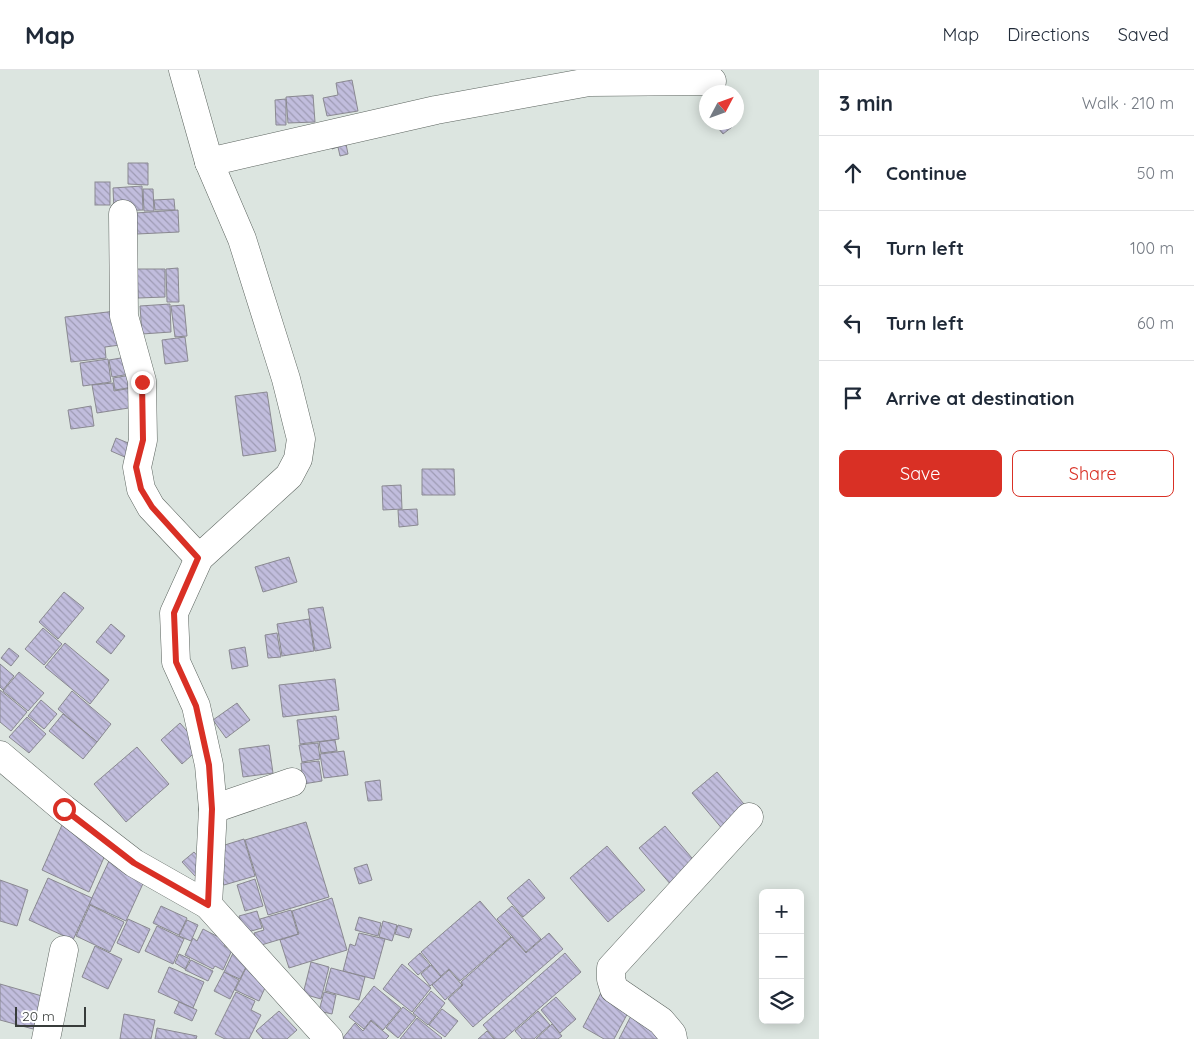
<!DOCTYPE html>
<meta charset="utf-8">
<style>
body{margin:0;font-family:Quicksand,sans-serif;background:#f6f6f7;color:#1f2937}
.controls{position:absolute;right:15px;bottom:15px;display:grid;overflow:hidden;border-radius:8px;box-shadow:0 2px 12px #0003}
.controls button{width:45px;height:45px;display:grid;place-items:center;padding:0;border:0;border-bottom:1px solid #e0e1e3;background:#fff;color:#1f2937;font:25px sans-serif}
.compass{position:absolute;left:699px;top:15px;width:45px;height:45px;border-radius:50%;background:#fff;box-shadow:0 2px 12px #0003;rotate:49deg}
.scale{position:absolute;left:15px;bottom:12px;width:71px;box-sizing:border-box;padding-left:5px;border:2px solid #383c3a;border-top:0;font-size:14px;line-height:18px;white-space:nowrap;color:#383c3a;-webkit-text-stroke:4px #fff;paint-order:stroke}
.stop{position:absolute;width:15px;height:15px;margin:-11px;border:4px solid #d93025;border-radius:50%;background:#fff}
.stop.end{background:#d93025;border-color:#fff;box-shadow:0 1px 5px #0008}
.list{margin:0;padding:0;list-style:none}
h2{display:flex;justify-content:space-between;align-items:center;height:65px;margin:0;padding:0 20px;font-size:21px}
h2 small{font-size:16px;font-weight:400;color:#747a83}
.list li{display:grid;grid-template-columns:32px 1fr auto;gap:15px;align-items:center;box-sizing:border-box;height:75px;padding:0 20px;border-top:1px solid #e0e1e3}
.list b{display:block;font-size:19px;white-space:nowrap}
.list em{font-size:16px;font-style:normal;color:#747a83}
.actions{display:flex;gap:10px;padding:15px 20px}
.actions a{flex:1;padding:11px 0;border:1px solid #d93025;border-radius:8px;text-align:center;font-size:18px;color:#d93025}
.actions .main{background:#d93025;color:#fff}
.icon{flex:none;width:28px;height:28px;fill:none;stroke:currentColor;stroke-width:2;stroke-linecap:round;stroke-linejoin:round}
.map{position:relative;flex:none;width:819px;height:969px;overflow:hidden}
header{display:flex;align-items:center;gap:30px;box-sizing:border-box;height:70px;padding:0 25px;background:#fff;border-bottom:1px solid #e0e1e3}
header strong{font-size:24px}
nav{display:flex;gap:28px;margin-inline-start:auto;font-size:18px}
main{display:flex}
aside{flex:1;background:#fff}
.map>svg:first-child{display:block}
</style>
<header>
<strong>Map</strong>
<nav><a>Map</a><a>Directions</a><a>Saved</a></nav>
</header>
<main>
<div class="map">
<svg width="819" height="969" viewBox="0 0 819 969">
<defs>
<pattern id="building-back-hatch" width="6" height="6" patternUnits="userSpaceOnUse" patternTransform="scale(1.25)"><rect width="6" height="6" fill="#c1bddd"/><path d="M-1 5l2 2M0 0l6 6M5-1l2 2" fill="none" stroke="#9e9bb4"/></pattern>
</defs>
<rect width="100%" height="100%" fill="#dce5e0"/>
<g fill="url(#building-back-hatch)" stroke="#8a8991">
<polygon points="352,10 358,41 327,46 323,28 338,25 336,13"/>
<polygon points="313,25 315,52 288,53 286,27"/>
<polygon points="286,29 286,55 276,55 275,30"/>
<polygon points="713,52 736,52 737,53 723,64"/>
<polygon points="344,64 348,84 340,86 338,77 332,79 329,68"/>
<polygon points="128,93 148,93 148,115 128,114"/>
<rect x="95" y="112" width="15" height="23"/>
<polygon points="142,116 143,140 114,141 113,118"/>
<polygon points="143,119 153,119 154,141 144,141"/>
<polygon points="174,129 175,140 155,140 154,130"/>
<polygon points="178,140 179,162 137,164 136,143"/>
<polygon points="178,198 179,232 167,232 166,199"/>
<polygon points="137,199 165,199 165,227 138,228"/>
<polygon points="170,234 171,262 142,264 140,236"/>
<polygon points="184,235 187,266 175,267 171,236"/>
<polygon points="116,241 120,275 105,277 106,288 71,292 65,247"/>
<polygon points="185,267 188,291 165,294 162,270"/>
<polygon points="127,287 130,304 112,307 109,290"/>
<polygon points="108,289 111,312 83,316 80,293"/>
<polygon points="131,305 133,317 115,320 113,308"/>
<polygon points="113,313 114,321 132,318 135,337 97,343 92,315"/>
<polygon points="267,322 276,381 243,386 235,326"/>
<polygon points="91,336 94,356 71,359 68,340"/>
<polygon points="116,368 133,375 127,388 111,381"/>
<polygon points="422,399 454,399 455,425 422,425"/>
<polygon points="401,415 402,439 383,440 382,416"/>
<polygon points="417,439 418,455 399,457 398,440"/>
<polygon points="289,487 297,512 263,522 255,497"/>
<polygon points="64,522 84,538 58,569 39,552"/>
<polygon points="323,537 331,578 315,581 308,539"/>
<polygon points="309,549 314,581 282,586 277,554"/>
<polygon points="111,554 125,566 111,584 96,572"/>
<polygon points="43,558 62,574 44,595 25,579"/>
<polygon points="277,563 281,587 268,588 265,565"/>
<polygon points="65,573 109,610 90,634 45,597"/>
<polygon points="245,577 248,596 232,599 229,580"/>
<polygon points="9,578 19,586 11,596 1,588"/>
<polygon points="0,594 14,606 3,620 0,617"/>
<polygon points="19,602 44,623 28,641 3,621"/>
<polygon points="335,609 339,640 283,647 279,615"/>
<polygon points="0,620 27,642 11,661 0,652"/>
<polygon points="72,621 111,654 97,672 58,639"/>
<polygon points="41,630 57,644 44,659 28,646"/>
<polygon points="237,633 250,650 226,668 213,650"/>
<polygon points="63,644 97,672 83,689 49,661"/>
<polygon points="336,646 339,669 300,674 297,650"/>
<polygon points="27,647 46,664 29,683 9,667"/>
<polygon points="180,653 201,677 182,694 161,670"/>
<polygon points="335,670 337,681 321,683 319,672"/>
<polygon points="318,673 320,689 302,692 299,675"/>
<polygon points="269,675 273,703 243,707 239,679"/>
<polygon points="137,677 169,714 126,752 94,714"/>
<polygon points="344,681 348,705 324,708 320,684"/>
<polygon points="319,691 322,711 303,714 301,693"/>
<polygon points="717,702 749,740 724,761 692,723"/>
<polygon points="380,710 382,730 368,731 365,712"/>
<polygon points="306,752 329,827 268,845 245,770"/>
<polygon points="62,755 109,776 89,822 42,800"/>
<polygon points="665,756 697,794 672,816 639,778"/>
<polygon points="244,769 255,806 224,815 212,779"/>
<polygon points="607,776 645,820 608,852 570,808"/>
<polygon points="194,782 206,796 195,806 182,792"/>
<polygon points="109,791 146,807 126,851 89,834"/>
<polygon points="367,794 372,810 359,814 354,798"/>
<polygon points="48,808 92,828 73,870 29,850"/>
<polygon points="255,809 263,836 245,841 237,815"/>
<polygon points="529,809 545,828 523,847 507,828"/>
<polygon points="0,810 28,820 17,856 0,851"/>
<polygon points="332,828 347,880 289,898 280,870 299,864 292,841"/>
<polygon points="480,831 511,867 460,911 449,899 441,906 421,882"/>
<polygon points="90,835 124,852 110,882 76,866"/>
<polygon points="161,836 187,848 179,865 153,853"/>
<polygon points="512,836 541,869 526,882 497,849"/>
<polygon points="291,840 298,864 258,876 254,863 264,860 260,849"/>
<polygon points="257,841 262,858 244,863 239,846"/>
<polygon points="359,847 381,853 378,866 355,860"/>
<polygon points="128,849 150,859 139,883 117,873"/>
<polygon points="187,850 198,855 191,871 179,866"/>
<polygon points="383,851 397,855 392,871 379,867"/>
<polygon points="398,855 412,859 409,868 395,864"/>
<polygon points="157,856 184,869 173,894 145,881"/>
<polygon points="203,859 226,871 224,876 232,880 223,900 215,896 213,899 185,885 193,868 197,871"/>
<polygon points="359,863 385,869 374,909 343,901 350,874 355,876"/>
<polygon points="549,863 563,879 473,957 448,929 463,915 461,912 512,867 526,883"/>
<polygon points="95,876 122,889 108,919 82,907"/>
<polygon points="234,881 250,889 240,909 224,902"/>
<polygon points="420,883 430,895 418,905 408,894"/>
<polygon points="565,883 581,902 504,969 495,969 483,955"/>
<polygon points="179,884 190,889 185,899 175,893"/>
<polygon points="191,890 213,901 208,911 185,900"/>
<polygon points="311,892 329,897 321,929 303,924"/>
<polygon points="402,894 431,918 412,942 383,919"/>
<polygon points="431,895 441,907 430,916 421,904"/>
<polygon points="169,897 204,912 193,938 158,922"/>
<polygon points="246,898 269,909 259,931 235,920"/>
<polygon points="331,898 365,907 359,930 325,921"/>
<polygon points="449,900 462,915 445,930 432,915"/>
<polygon points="224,902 239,910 230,929 214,921"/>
<polygon points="0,914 42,926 33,959 0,950"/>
<polygon points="374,916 401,938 383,960 371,950 364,959 349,947"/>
<polygon points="603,919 632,935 614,969 604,969 583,957"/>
<polygon points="431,921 445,933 428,955 413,943"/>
<polygon points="236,922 255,931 251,940 261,945 249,969 225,969 215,964"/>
<polygon points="324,922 336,925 332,944 319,941"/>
<polygon points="556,927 576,949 560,963 541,940"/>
<polygon points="179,932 197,940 192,951 174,943"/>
<polygon points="403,937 416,947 398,968 386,958"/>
<polygon points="442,939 458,951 445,967 429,955"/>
<polygon points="279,941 297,960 287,969 263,969 256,961"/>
<polygon points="538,941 550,955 534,969 522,969 515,961"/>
<polygon points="633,942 671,969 619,969"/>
<polygon points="124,944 155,950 151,969 120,969"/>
<polygon points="417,948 442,968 441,969 400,969"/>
<polygon points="371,951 389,966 386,969 342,969 355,953 363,961"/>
<polygon points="552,954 562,966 558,969 536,969"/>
<polygon points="157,958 197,966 196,969 155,969"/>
<polygon points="487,961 494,969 478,969"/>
</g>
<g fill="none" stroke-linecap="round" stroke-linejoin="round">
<defs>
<g id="minor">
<polyline points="183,0 209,92 242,169 286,309 301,369 298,389 289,406 199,488 174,543 176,592 196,636 209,695 213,739 208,835"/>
<polyline points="209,92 436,40 589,12 712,11"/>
<polyline points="123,144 124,246 142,311 143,370 137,397 141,419 151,437 199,488"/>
<polyline points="0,685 64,739 134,793 208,835 329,969"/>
<polyline points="213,739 292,712"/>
<polyline points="46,969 64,880"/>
<polyline points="673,969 672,964 661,951 614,919 611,909 611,898 749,747"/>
</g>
</defs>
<use href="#minor" stroke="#5c645f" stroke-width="29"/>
<use href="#minor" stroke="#fff" stroke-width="28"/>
</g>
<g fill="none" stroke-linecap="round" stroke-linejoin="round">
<polyline stroke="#d93025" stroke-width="6" points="64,739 134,793 208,835 212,739 209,695 196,636 176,592 174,543 198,488 152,437 141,419 136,397 143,370 142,312"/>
</g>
</svg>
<div class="controls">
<button>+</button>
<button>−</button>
<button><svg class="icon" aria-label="layers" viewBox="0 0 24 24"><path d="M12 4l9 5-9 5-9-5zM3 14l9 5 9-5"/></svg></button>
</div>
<svg class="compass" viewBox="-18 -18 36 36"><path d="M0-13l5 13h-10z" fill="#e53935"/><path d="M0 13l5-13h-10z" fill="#747a83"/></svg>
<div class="scale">20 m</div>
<div class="stop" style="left:64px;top:739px"></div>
<div class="stop end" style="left:142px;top:312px"></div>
</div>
<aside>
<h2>3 min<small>Walk · 210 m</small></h2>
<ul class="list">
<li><svg class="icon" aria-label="ahead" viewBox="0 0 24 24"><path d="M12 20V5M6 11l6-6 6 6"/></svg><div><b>Continue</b></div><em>50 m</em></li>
<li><svg class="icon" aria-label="left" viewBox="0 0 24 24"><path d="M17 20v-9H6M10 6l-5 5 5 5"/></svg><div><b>Turn left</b></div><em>100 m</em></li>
<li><svg class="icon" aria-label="left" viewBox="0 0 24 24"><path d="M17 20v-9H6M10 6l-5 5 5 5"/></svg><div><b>Turn left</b></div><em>60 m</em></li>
<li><svg class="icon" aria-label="arrive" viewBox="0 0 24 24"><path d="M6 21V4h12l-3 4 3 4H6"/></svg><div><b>Arrive at destination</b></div></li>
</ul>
<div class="actions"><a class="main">Save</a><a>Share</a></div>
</aside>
</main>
